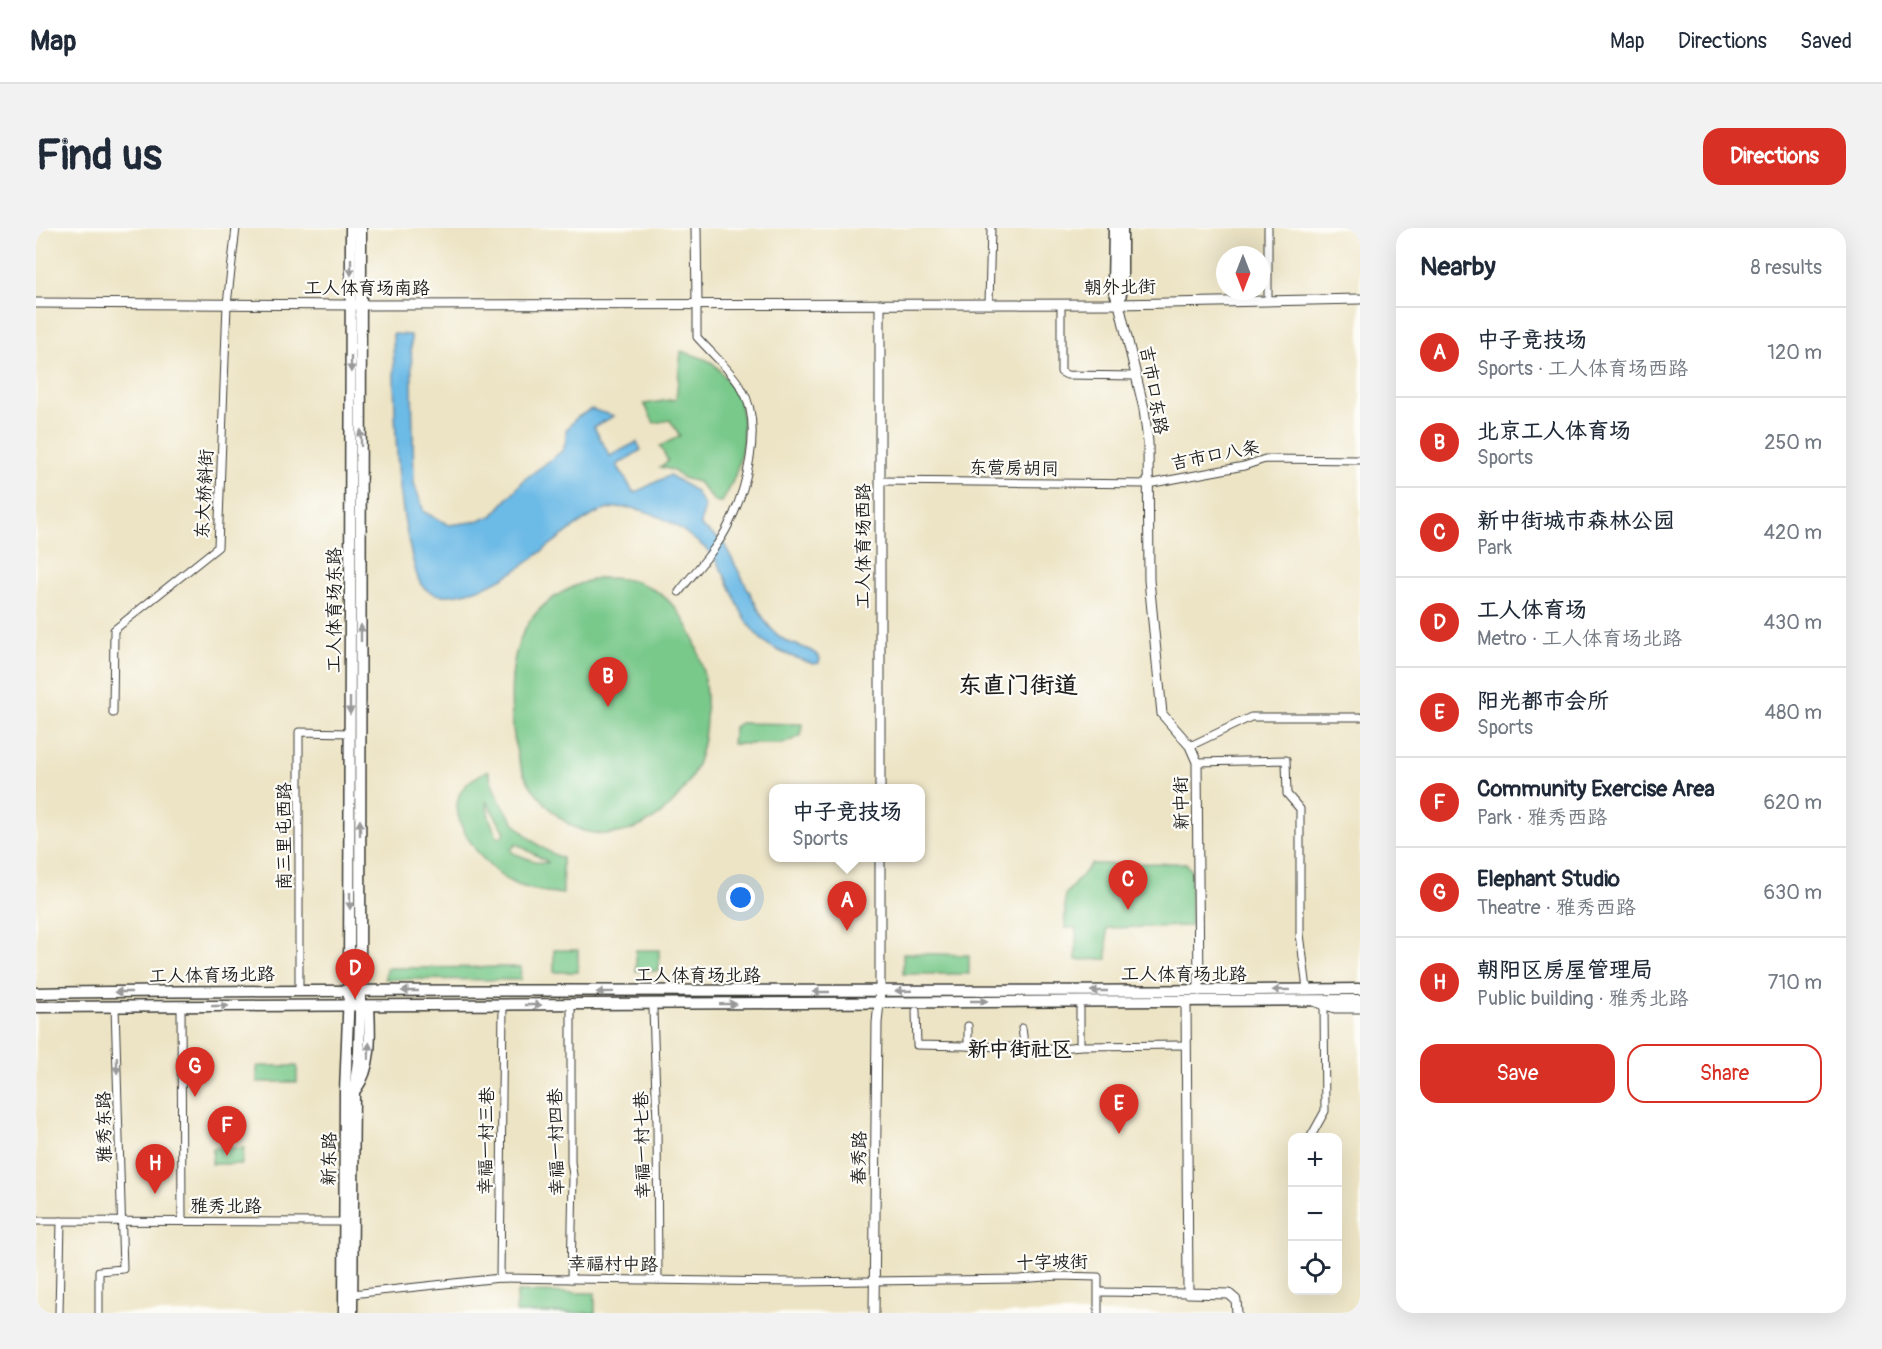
<!DOCTYPE html>
<meta charset="utf-8">
<style>
body{margin:0;font-family:Pangolin,"LXGW WenKai TC",sans-serif;background:#f2f2f3;color:#1f2937}
.controls{position:absolute;right:18px;bottom:18px;display:grid;overflow:hidden;border-radius:12px;box-shadow:0 6px 24px #0002}
.controls button{width:54px;height:54px;display:grid;place-items:center;padding:0;border:0;border-bottom:2px solid #e0e1e3;background:#fff;color:#1f2937;font:30px sans-serif}
.compass{position:absolute;left:1180px;top:18px;width:54px;height:54px;border-radius:50%;background:#fff;box-shadow:0 6px 24px #0002;rotate:180deg}
.you{position:absolute;left:705px;top:670px;width:21px;height:21px;margin:-15px;border:4px solid #fff;border-radius:50%;background:#1a73e8;box-shadow:0 0 0 9px #1a73e833}
.badge{display:grid;place-items:center;width:39px;height:39px;border-radius:50%;background:#d93025;color:#fff;font-size:20px;font-weight:700}
.pin{position:absolute;translate:-50% -50px;filter:drop-shadow(0 2px 3px #0008)}
.pin::after{content:'';position:absolute;top:32px;width:21px;height:18px;background:inherit;clip-path:polygon(0 0,100% 0,50% 100%)}
.popup{position:absolute;left:733px;top:556px;width:156px;height:78px;box-sizing:border-box;display:grid;place-content:center;border-radius:12px;background:#fff;filter:drop-shadow(0 2px 4px #0005);font-size:20px;white-space:nowrap;color:#747a83}
.popup b{font-size:22px;color:#1f2937}
.popup::after{content:'';position:absolute;left:50%;top:100%;margin-left:-12px;border:12px solid transparent;border-top-color:#fff}
.list{margin:0;padding:0;list-style:none}
h2{display:flex;justify-content:space-between;align-items:center;height:78px;margin:0;padding:0 24px;font-size:26px}
h2 small{font-size:20px;font-weight:400;color:#747a83}
.list li{display:grid;grid-template-columns:39px 1fr auto;gap:18px;align-items:center;box-sizing:border-box;height:90px;padding:0 24px;border-top:2px solid #e0e1e3}
.list b{display:block;font-size:22px;white-space:nowrap}
.list p{margin:0;font-size:20px;white-space:nowrap;color:#747a83}
.list em{font-size:20px;font-style:normal;color:#747a83}
.actions{display:flex;gap:12px;padding:18px 24px}
.actions a{flex:1;padding:14px 0;border:2px solid #d93025;border-radius:18px;text-align:center;font-size:21px;color:#d93025}
.actions .main{background:#d93025;color:#fff}
.icon{flex:none;width:33px;height:33px;fill:none;stroke:currentColor;stroke-width:2;stroke-linecap:round;stroke-linejoin:round}
.map{position:relative;flex:none;width:1324px;height:1085px;overflow:hidden;border-radius:18px}
header{display:flex;align-items:center;gap:36px;box-sizing:border-box;height:84px;padding:0 30px;background:#fff;border-bottom:2px solid #e0e1e3}
header strong{font-size:28px}
nav{display:flex;gap:33px;margin-inline-start:auto;font-size:21px}
.intro{display:flex;align-items:center;justify-content:space-between;box-sizing:border-box;height:144px;padding:0 36px}
h1{margin:0;font-size:42px}
.button{padding:15px 27px;border-radius:18px;background:#d93025;color:#fff;font-size:21px;font-weight:700}
main{display:flex;gap:36px;padding:0 36px}
aside{flex:1;background:#fff;border-radius:18px;box-shadow:0 6px 24px #0002}
.map>svg:first-child{display:block}
</style>
<header>
<strong>Map</strong>
<nav><a>Map</a><a>Directions</a><a>Saved</a></nav>
</header>
<div class="intro"><h1>Find us</h1><a class="button">Directions</a></div>
<main>
<div class="map">
<svg width="1324" height="1085" viewBox="0 0 1324 1085">
<rect width="100%" height="100%" fill="#fdfcf7"/>
<filter id="ink" filterUnits="userSpaceOnUse"><feTurbulence type="fractalNoise" baseFrequency=".0167" numOctaves="2"/><feDisplacementMap in="SourceGraphic" scale="12" xChannelSelector="R" yChannelSelector="G"/><feConvolveMatrix kernelMatrix="1 2 1 2 8 2 1 2 1" color-interpolation-filters="sRGB"/></filter>
<filter id="wash" filterUnits="userSpaceOnUse"><feTurbulence type="fractalNoise" baseFrequency=".008" numOctaves="4" result="noise"/><feDisplacementMap in="SourceGraphic" scale="24" xChannelSelector="R" yChannelSelector="G"/><feGaussianBlur stdDeviation="1.35" result="paint"/><feColorMatrix in="noise" values="0 0 0 0 0 0 0 0 0 0 0 0 0 0 0 0 0 1.4 0 .05"/><feComposite in="paint" operator="in"/></filter>
<g filter="url(#wash)">
<rect width="100%" height="100%" fill="#ede4c5"/>
<g fill="#79c98b" stroke="#4a7254" stroke-width="1.5" fill-rule="evenodd">
<path d="M645 123C654 126 666 129 675 134 680 137 684 143 688 148 719 181 708 238 686 274H679L662 254 647 250 636 242 624 239 632 233 624 218 644 208 634 192 618 195 608 176 640 171Z"/>
<path d="M561 350C581 350 595 350 613 359 669 386 681 481 662 534 645 581 596 618 545 602 525 595 510 577 497 561 481 541 478 514 476 489 471 417 488 371 561 350Z"/>
<polygon points="704,495 766,496 765,508 747,516 696,516 698,499"/>
<path d="M452 542C462 581 488 614 526 630L527 666C509 664 490 662 473 653 450 640 407 590 426 562 432 553 443 547 452 542ZM450 573 469 604 464 610 461 609 453 589ZM481 616 512 634V635L501 634 477 625 475 621Z"/>
<polygon points="1150,635 1155,642 1155,698 1071,700 1071,731 1040,732 1040,700 1029,700 1029,667 1055,636"/>
<rect x="518" y="722" width="24" height="22"/>
<rect x="600" y="722" width="23" height="21"/>
<polygon points="867,725 933,727 933,746 867,746"/>
<polygon points="485,739 484,752 349,751 350,740"/>
<rect x="221" y="838" width="40" height="16"/>
<polygon points="177,920 208,920 206,936 176,936"/>
<polygon points="481,1064 559,1065 559,1085 480,1085"/>
</g>
<path fill="#6cbae6" stroke="#446b81" stroke-width="1.5" d="M357 106 375 107 378 255 388 284 413 297 436 294 456 288 489 251 526 223 530 213V202L540 190 555 181 578 188 558 199 574 228 601 214 605 222 581 237 598 265 634 247 659 263 669 279 665 292V298L687 314 729 393C735 401 741 408 750 413 761 418 776 420 784 430L783 435 777 436C758 429 735 423 721 407 700 384 695 351 676 327 672 321 665 317 659 312 634 291 596 270 563 284 519 306 487 348 439 362 422 367 401 372 387 359 380 352 379 338 376 329 358 255 359 181 357 106Z"/>
</g>
<g filter="url(#ink)">
<g fill="none" stroke-linecap="round" stroke-linejoin="round">
<defs>
<g id="minor">
<polyline points="1232,72 1232,0"/>
<polyline points="953,75 955,0"/>
<polyline points="1025,76 1025,144 1031,147 1101,148"/>
<polyline points="844,253 1112,256 1208,238 1229,231 1324,232"/>
<path d="M643 364C659 343 680 322 692 298 710 263 728 197 706 161 695 142 676 126 661 109V75"/>
<polyline points="77,485 78,402 182,319 191,76 200,0"/>
<polyline points="1154,518 1215,489 1324,489"/>
<polyline points="1161,534 1250,532 1251,566 1264,581 1264,706 1271,761"/>
<polyline points="263,762 263,504 314,505"/>
<polyline points="535,777 535,934 537,947 535,1051"/>
<polyline points="145,778 146,993"/>
<polyline points="617,782 621,895 622,1052"/>
<polyline points="880,783 881,817 977,819 989,824 1044,818 1044,781"/>
<polyline points="932,798 932,818"/>
<polyline points="986,800 989,824"/>
<polyline points="1044,818 1150,817"/>
<polyline points="1274,910 1289,883 1288,777"/>
<polyline points="0,993 308,994"/>
<polyline points="464,1050 467,777"/>
<polyline points="1063,1064 1152,1065"/>
<polyline points="316,1066 464,1050 761,1054 983,1051 1022,1048 1062,1049 1062,1085"/>
<polyline points="23,1085 25,993"/>
<polyline points="63,1085 63,1043 87,1041 79,779"/>
</g>
<g id="tertiary">
<polyline points="660,0 661,75"/>
<polyline points="0,75 315,77 1083,76 1324,71"/>
<polyline points="1083,76 1108,181 1112,214 1113,352 1126,486 1154,518 1161,534 1163,763"/>
<polyline points="844,560 844,76"/>
<polyline points="1150,773 1152,1065 1193,1066 1200,1072 1201,1085"/>
<polyline points="1280,774 1299,780 1324,780"/>
<polyline points="838,1085 841,795 844,764 844,630"/>
</g>
<g id="secondary">
<polyline points="1078,0 1077,59 1083,76"/>
<polyline points="1083,75 1086,60 1086,0"/>
<path d="M320 861C337 838 334 805 333 778"/>
<polyline points="308,1085 309,864 313,764 315,0"/>
<polyline points="316,1085 318,864 323,825 324,786 325,0"/>
</g>
<g id="primary">
<path d="M0 765C441 759 883 766 1324 761"/>
<polyline points="0,779 1324,772"/>
</g>
</defs>
<use href="#minor" stroke="#3b3a35" stroke-width="9"/>
<use href="#tertiary" stroke="#3b3a35" stroke-width="11"/>
<use href="#secondary" stroke="#3b3a35" stroke-width="13"/>
<use href="#primary" stroke="#3b3a35" stroke-width="13"/>
<use href="#minor" stroke="#fff" stroke-width="7"/>
<use href="#tertiary" stroke="#fff" stroke-width="9"/>
<use href="#secondary" stroke="#fff" stroke-width="10"/>
<use href="#primary" stroke="#fff" stroke-width="10"/>
</g>
<defs><path id="oneway-solid" d="M-6-.8H1V-3.2L6.5 0L1 3.2V.8H-6Z" transform="scale(1.5)"/></defs>
<g fill="#999">
<use href="#oneway-solid" transform="translate(315 39) rotate(90)"/>
<use href="#oneway-solid" transform="translate(315 136) rotate(90)"/>
<use href="#oneway-solid" transform="translate(325 210) rotate(-90)"/>
<use href="#oneway-solid" transform="translate(325 405) rotate(-90)"/>
<use href="#oneway-solid" transform="translate(314 478) rotate(90)"/>
<use href="#oneway-solid" transform="translate(324 600) rotate(-90)"/>
<use href="#oneway-solid" transform="translate(314 673) rotate(90)"/>
<use href="#oneway-solid" transform="translate(1245 762) rotate(179)"/>
<use href="#oneway-solid" transform="translate(374 763) rotate(180)"/>
<use href="#oneway-solid" transform="translate(868 763) rotate(178)"/>
<use href="#oneway-solid" transform="translate(1063 763) rotate(180)"/>
<use href="#oneway-solid" transform="translate(87 764) rotate(180)"/>
<use href="#oneway-solid" transform="translate(569 764) rotate(179)"/>
<use href="#oneway-solid" transform="translate(785 764) rotate(-180)"/>
<use href="#oneway-solid" transform="translate(943 773)"/>
<use href="#oneway-solid" transform="translate(692 776) rotate(-1)"/>
<use href="#oneway-solid" transform="translate(497 777)"/>
<use href="#oneway-solid" transform="translate(184 778)"/>
<use href="#oneway-solid" transform="translate(333 823) rotate(-88)"/>
<use href="#oneway-solid" transform="translate(81 837) rotate(89)"/>
</g>
</g>
<g text-anchor="middle" stroke-width="4.5" stroke-linejoin="round" paint-order="stroke">
<g font-size="18" fill="#1c1c1c" stroke="#fdfcf7">
<text transform="translate(1084 59) rotate(-1)" y="6">朝外北街</text>
<text x="331" y="66">工人体育场南路</text>
<text transform="translate(1118 162) rotate(80)" y="6">吉市口东路</text>
<text transform="translate(1179 227) rotate(-11)" y="6">吉市口八条</text>
<text transform="translate(978 240) rotate(1)" y="6">东营房胡同</text>
<text transform="translate(168 266) rotate(-87)" y="6">东大桥斜街</text>
<text transform="translate(827 318) rotate(-90)" y="6">工人体育场西路</text>
<text transform="translate(298 382) rotate(-90)" y="6">工人体育场东路</text>
<text transform="translate(1145 575) rotate(-91)" y="6">新中街</text>
<text transform="translate(248 608) rotate(-90)" y="6">南三里屯西路</text>
<text x="1148" y="752">工人体育场北路</text>
<text transform="translate(176 747) rotate(-1)" y="6">工人体育场北路</text>
<text x="662" y="753">工人体育场北路</text>
<text transform="translate(68 899) rotate(-91)" y="6">雅秀东路</text>
<text transform="translate(450 913) rotate(-89)" y="6">幸福一村三巷</text>
<text transform="translate(520 914) rotate(-91)" y="6">幸福一村四巷</text>
<text transform="translate(606 917) rotate(-91)" y="6">幸福一村七巷</text>
<text transform="translate(823 930) rotate(-89)" y="6">春秀路</text>
<text transform="translate(293 931) rotate(-89)" y="6">新东路</text>
<text x="190" y="984">雅秀北路</text>
<text transform="translate(1016 1034) rotate(-1)" y="6">十字坡街</text>
<text transform="translate(577 1036) rotate(1)" y="6">幸福村中路</text>
</g>
<g font-size="21" font-weight="bold" fill="#1c1c1c" stroke="#fdfcf7">
<text x="984" y="828">新中街社区</text>
</g>
<g font-size="24" font-weight="bold" fill="#1c1c1c" stroke="#fdfcf7">
<text x="982" y="465">东直门街道</text>
</g>
</g>
</svg>
<div class="controls">
<button>+</button>
<button>−</button>
<button><svg class="icon" aria-label="locate" viewBox="0 0 24 24"><circle cx="12" cy="12" r="6"/><path d="M12 2v4M12 18v4M2 12h4M18 12h4"/></svg></button>
</div>
<svg class="compass" viewBox="-18 -18 36 36"><path d="M0-13l5 13h-10z" fill="#e53935"/><path d="M0 13l5-13h-10z" fill="#747a83"/></svg>
<div class="you"></div>
<div class="pin badge" style="left:811px;top:703px">A</div>
<div class="popup"><b>中子竞技场</b>Sports</div>
<div class="pin badge" style="left:572px;top:479px">B</div>
<div class="pin badge" style="left:1092px;top:682px">C</div>
<div class="pin badge" style="left:319px;top:771px">D</div>
<div class="pin badge" style="left:1083px;top:906px">E</div>
<div class="pin badge" style="left:191px;top:928px">F</div>
<div class="pin badge" style="left:159px;top:869px">G</div>
<div class="pin badge" style="left:119px;top:966px">H</div>
</div>
<aside>
<h2>Nearby<small>8 results</small></h2>
<ul class="list">
<li><span class="badge">A</span><div><b>中子竞技场</b><p>Sports · 工人体育场西路</p></div><em>120 m</em></li>
<li><span class="badge">B</span><div><b>北京工人体育场</b><p>Sports</p></div><em>250 m</em></li>
<li><span class="badge">C</span><div><b>新中街城市森林公园</b><p>Park</p></div><em>420 m</em></li>
<li><span class="badge">D</span><div><b>工人体育场</b><p>Metro · 工人体育场北路</p></div><em>430 m</em></li>
<li><span class="badge">E</span><div><b>阳光都市会所</b><p>Sports</p></div><em>480 m</em></li>
<li><span class="badge">F</span><div><b>Community Exercise Area</b><p>Park · 雅秀西路</p></div><em>620 m</em></li>
<li><span class="badge">G</span><div><b>Elephant Studio</b><p>Theatre · 雅秀西路</p></div><em>630 m</em></li>
<li><span class="badge">H</span><div><b>朝阳区房屋管理局</b><p>Public building · 雅秀北路</p></div><em>710 m</em></li>
</ul>
<div class="actions"><a class="main">Save</a><a>Share</a></div>
</aside>
</main>
